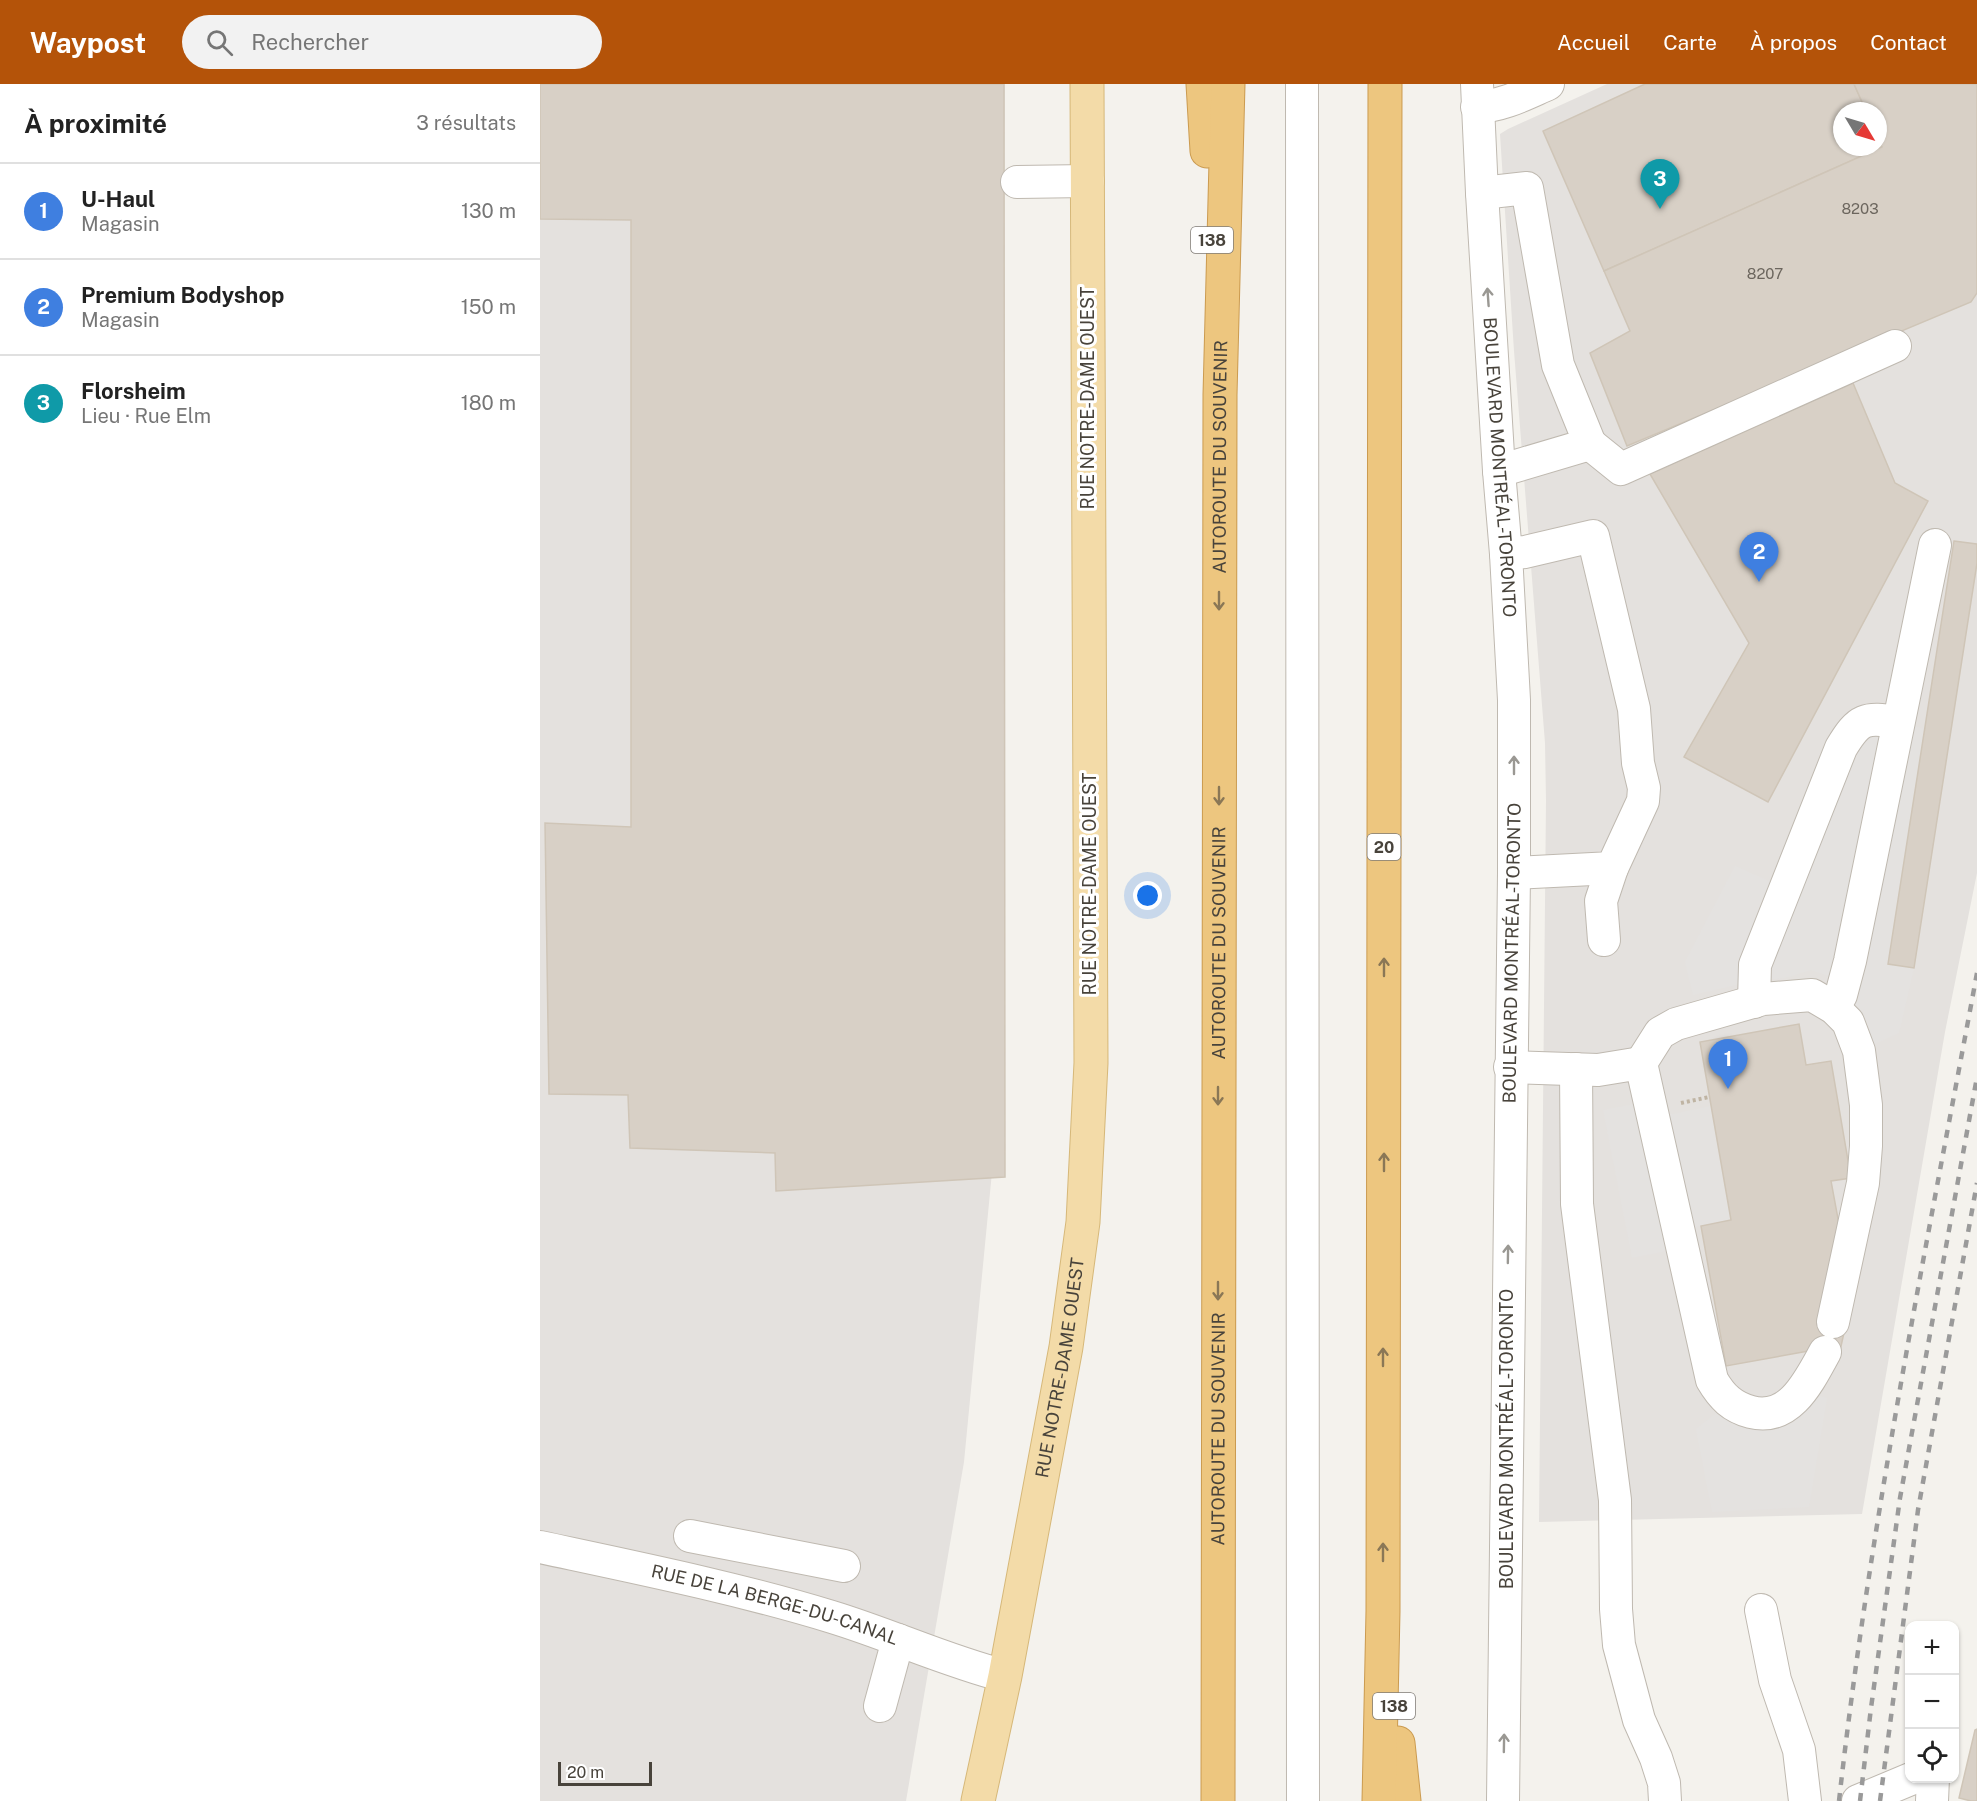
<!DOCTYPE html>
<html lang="fr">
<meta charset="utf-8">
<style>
body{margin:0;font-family:"Public Sans",sans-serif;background:#f2f2f2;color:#222}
.controls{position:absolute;right:18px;bottom:18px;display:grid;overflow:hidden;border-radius:12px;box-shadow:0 2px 4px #0004}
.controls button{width:54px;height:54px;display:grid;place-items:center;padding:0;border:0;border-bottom:2px solid #e0e0e0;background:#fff;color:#222;font:30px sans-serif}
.compass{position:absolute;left:1293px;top:18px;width:54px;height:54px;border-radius:50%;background:#fff;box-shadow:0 2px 4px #0004;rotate:128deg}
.scale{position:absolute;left:18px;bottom:15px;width:94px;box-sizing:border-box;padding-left:6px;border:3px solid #48433b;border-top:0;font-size:16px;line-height:21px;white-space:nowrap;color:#48433b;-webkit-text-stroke:4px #fff;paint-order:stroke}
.you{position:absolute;left:608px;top:812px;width:21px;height:21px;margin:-15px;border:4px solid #fff;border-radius:50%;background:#1a73e8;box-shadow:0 0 0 9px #1a73e833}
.badge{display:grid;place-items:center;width:39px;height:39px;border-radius:50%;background:#b45309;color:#fff;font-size:20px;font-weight:700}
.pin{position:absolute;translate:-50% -50px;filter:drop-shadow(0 2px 3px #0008)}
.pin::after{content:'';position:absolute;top:32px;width:21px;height:18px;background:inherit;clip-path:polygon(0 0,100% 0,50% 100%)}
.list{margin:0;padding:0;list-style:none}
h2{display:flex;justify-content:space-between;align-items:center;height:78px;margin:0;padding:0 24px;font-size:26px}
h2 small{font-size:20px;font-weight:400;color:#767676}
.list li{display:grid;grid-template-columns:39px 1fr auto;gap:18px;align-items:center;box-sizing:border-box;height:96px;padding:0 24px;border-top:2px solid #e0e0e0}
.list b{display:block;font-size:22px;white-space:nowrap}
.list p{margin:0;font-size:20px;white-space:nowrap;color:#767676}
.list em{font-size:20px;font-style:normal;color:#767676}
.icon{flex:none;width:33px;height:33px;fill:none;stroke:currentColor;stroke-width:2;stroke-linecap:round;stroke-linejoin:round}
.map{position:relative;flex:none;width:1437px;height:1717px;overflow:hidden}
header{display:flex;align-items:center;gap:36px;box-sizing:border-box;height:84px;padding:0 30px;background:#b45309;color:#fff}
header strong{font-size:28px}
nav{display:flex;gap:33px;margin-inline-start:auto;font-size:21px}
.search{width:420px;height:54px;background:#f2f2f2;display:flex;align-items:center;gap:15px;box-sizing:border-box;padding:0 21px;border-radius:33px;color:#767676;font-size:22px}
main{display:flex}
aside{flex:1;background:#fff}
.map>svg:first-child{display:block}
</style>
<header>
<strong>Waypost</strong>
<div class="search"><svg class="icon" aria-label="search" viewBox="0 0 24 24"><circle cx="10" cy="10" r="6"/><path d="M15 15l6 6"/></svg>Rechercher</div>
<nav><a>Accueil</a><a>Carte</a><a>À propos</a><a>Contact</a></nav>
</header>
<main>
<aside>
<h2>À proximité<small>3 résultats</small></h2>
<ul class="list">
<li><span class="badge" style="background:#3f7fe0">1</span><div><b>U-Haul</b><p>Magasin</p></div><em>130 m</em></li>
<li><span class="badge" style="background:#3f7fe0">2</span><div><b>Premium Bodyshop</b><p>Magasin</p></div><em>150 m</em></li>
<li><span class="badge" style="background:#0f9aa8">3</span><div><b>Florsheim</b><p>Lieu · Rue Elm</p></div><em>180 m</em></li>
</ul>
</aside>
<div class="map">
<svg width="1437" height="1717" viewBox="0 0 1437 1717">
<rect width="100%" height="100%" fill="#f4f2ed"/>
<g fill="#e4e1de" fill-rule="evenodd">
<polygon points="0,0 465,0 455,1057 424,1378 366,1717 0,1717"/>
<path d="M1067 0H1437V789L1405 948 1322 1430 999 1438 1006 716 1005 659 974 267 960 50 968 45ZM1302 27H1338V63H1302Z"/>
</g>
<g fill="#e4e2e0">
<polygon points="1358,638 1385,645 1348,880 1374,884 1359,949 1319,967 1305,898 1271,886 1245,894 1213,897 1153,911 1145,878 1195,782 1245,804 1301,664"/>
<polygon points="1110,1017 1114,1034 1171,1022 1191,1136 1139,1146 1142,1164 1092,1174 1063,1026"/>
<polygon points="1262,1306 1287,1314 1269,1423 1172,1428 1156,1345 1190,1318 1200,1325"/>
</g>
<g fill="#d8d0c6" stroke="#cfc5b7" stroke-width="1.5">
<polygon points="0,0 464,0 465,1093 236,1107 235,1069 90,1064 88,1011 9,1010 5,739 91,743 91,136 0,135"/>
<polygon points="1105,0 1314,0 1326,27 1302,27 1302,63 1338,63 1338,55 1342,63 1064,187 1003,47"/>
<polygon points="1314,0 1437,0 1437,209 1431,218 1087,362 1050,269 1090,247 1064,187 1342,63 1338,55 1338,27 1326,27"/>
<polygon points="1313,299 1355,399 1388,417 1228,718 1144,673 1209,559 1110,390"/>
<polygon points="1414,457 1437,460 1437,479 1374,884 1348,880"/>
<polygon points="1259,940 1266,981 1291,977 1311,1094 1291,1097 1301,1151 1306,1240 1299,1271 1274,1266 1186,1282 1161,1142 1191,1136 1160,958"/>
<polygon points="1437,1645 1437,1717 1431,1717 1419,1714 1435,1646"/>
</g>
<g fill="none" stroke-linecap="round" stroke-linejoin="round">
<defs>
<g id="minor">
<polyline points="762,0 763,1717"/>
<path id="s1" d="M937 0 942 109 959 387 966 470 974 616V789L963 1717"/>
<path d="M937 23C963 22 985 10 1008 0"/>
<polyline points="477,98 548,97"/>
<polyline points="942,109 987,104 1018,281 1050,360 959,387"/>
<polyline points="1050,360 1081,385 1355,262"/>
<polyline points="966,470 985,468 1053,452 1094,625 1098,679 1104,704 1103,717 1072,784 974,789"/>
<polyline points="1064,856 1061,817 1072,784"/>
<path d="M1214 918 1215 881 1301 664C1319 634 1325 633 1358 638"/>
<polyline points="1294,924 1301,911 1310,877 1395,461"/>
<polyline points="1101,979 1120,949 1136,940 1223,915 1272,911 1294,924 1308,938 1319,967 1326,1021 1326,1062 1323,1099 1293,1238"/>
<path d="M970 983 1058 986 1101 979 1172 1296C1182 1313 1192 1323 1211 1328 1250 1338 1269 1297 1285 1268"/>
<polyline points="1036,985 1037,1120 1075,1416 1076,1525 1079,1561 1099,1636 1116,1674 1124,1699 1125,1717"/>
<polyline points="150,1452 304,1482"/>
<path id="s2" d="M0 1463C98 1484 197 1504 292 1533 351 1551 406 1577 465 1592"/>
<polyline points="1221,1526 1235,1596 1259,1666 1265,1717"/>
<polyline points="340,1622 358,1556"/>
<polyline points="1318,1717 1373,1694"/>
<polyline points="1392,1717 1393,1694"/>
</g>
<g id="major">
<path id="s3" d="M438 1717 465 1592 526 1263 543 1138 551 979 547 0"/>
</g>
<g id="highway">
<polyline points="663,0 667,67"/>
<polyline points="858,1659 864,1717"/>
<path id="s4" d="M678 1717 680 311 688 0"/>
<polyline points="839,1717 843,1527 845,0"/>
</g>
</defs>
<use href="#minor" stroke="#bfb9b0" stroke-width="34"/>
<use href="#major" stroke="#d6b879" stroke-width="35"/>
<use href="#highway" stroke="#cb9b50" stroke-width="35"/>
<polyline stroke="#bfb4a3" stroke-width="4" stroke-dasharray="3 3" stroke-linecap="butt" points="1141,1019 1169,1013"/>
<use href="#minor" stroke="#fff" stroke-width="32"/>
<use href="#major" stroke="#f3dba8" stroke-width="33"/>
<use href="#highway" stroke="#edc67f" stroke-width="33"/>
<g stroke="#9a9a9a" stroke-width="4.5" stroke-dasharray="8 8" stroke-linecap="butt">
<path d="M1299 1717C1330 1439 1386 1164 1437 889"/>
<polyline points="1320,1717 1331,1624 1360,1414 1437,993"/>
<polyline points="1340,1717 1378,1426 1437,1099"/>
</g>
</g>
<defs><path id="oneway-shaft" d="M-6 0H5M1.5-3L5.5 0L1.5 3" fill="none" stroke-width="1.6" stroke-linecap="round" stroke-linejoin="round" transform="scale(1.5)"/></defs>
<g stroke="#9a9893">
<use href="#oneway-shaft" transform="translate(948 213) rotate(-94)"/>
<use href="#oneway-shaft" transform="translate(974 681) rotate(-90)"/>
<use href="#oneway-shaft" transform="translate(968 1170) rotate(-89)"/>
<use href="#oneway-shaft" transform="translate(964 1659) rotate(-89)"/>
</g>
<g stroke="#8a7756">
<use href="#oneway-shaft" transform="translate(679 517) rotate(90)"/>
<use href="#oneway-shaft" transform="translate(679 712) rotate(90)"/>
<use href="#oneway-shaft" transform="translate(844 883) rotate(-90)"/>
<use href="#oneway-shaft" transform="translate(678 1012) rotate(90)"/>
<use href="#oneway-shaft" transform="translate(844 1078) rotate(-90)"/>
<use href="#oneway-shaft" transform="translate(678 1207) rotate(90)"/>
<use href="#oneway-shaft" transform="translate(843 1273) rotate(-90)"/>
<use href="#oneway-shaft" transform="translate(843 1468) rotate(-90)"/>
</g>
<g text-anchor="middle" stroke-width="6" stroke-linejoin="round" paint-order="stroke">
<g font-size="15" fill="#6c665e">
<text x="1320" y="130">8203</text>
<text x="1225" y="195">8207</text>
</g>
<g fill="#fff" stroke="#7f7b76" stroke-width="1.5">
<rect x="651" y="143" width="42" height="26" rx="4.5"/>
<rect x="827.5" y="750" width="33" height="26" rx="4.5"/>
<rect x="833" y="1609" width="42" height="26" rx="4.5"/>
</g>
<g font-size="16" font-weight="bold" fill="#48433b">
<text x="672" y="162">138</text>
<text x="844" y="769">20</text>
<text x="854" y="1628">138</text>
</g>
<g font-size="18" fill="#48433b" stroke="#fff">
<text transform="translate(548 314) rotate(-90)" y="6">RUE NOTRE-DAME OUEST</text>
<text dy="6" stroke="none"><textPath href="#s4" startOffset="1344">AUTOROUTE DU SOUVENIR</textPath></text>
<text dy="6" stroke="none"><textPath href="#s1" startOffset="384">BOULEVARD MONTRÉAL-TORONTO</textPath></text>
<text transform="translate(550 800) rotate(-90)" y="6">RUE NOTRE-DAME OUEST</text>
<text dy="6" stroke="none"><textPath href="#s4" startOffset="858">AUTOROUTE DU SOUVENIR</textPath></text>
<text transform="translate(972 869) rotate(-89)" y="6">BOULEVARD MONTRÉAL-TORONTO</text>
<text dy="6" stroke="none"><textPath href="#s3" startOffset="441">RUE NOTRE-DAME OUEST</textPath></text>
<text dy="6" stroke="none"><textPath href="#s4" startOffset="372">AUTOROUTE DU SOUVENIR</textPath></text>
<text transform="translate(967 1355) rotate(-90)" y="6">BOULEVARD MONTRÉAL-TORONTO</text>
<text dy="6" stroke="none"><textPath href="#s2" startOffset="242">RUE DE LA BERGE-DU-CANAL</textPath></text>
</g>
</g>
</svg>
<div class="controls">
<button>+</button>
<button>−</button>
<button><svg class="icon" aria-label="locate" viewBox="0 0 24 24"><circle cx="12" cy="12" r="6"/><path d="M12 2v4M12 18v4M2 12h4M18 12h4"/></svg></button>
</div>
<svg class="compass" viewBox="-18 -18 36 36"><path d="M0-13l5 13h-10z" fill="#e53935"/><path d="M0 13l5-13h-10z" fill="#767676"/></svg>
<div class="scale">20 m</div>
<div class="you"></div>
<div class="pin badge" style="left:1188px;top:1005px;background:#3f7fe0">1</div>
<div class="pin badge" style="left:1219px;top:498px;background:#3f7fe0">2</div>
<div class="pin badge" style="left:1120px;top:125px;background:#0f9aa8">3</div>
</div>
</main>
